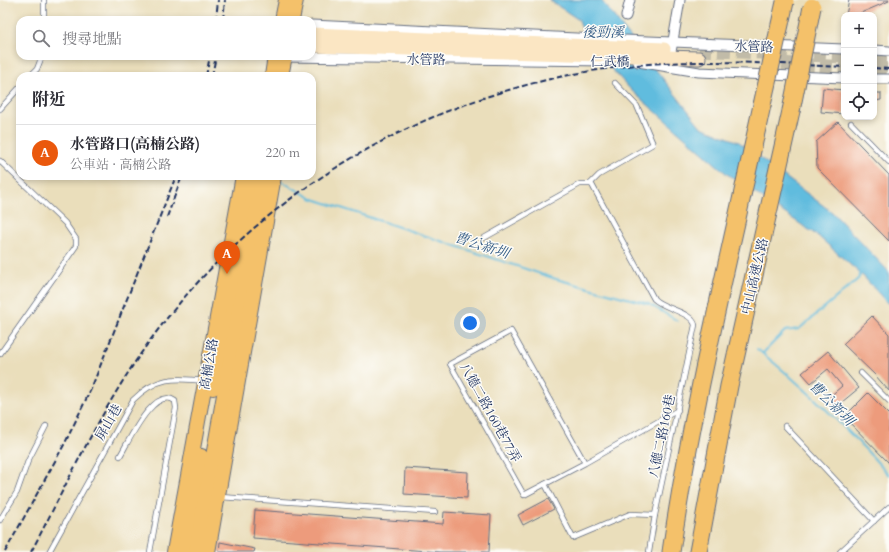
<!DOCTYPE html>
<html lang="zh-TW">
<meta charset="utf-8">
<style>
body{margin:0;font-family:Cardo,"Noto Serif TC",serif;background:#f7f7f7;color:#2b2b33}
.controls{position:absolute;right:12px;top:12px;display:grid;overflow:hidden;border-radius:8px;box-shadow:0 2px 6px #0003}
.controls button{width:36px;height:36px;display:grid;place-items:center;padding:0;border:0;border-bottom:1px solid #e1e1e2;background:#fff;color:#2b2b33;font:20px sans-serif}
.you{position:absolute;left:470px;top:323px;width:14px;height:14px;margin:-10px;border:3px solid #fff;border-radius:50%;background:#1a73e8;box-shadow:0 0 0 6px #1a73e833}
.badge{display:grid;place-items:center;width:26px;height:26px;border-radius:50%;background:#ea580c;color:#fff;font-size:13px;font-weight:700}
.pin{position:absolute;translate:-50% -33px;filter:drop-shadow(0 1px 2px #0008)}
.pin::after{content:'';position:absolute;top:21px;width:14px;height:12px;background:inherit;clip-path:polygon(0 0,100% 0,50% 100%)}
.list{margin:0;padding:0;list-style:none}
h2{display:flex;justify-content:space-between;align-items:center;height:52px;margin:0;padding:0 16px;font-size:17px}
h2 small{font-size:13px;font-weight:400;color:#7c7c81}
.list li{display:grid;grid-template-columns:26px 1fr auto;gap:12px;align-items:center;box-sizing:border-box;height:56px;padding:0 16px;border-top:1px solid #e1e1e2}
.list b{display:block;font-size:15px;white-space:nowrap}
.list p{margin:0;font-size:13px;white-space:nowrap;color:#7c7c81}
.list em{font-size:13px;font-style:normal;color:#7c7c81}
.icon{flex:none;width:22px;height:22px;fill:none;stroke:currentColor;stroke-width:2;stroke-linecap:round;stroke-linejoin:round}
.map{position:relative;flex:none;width:889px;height:552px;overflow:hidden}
.search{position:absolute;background:#fff;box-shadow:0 2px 6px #0003;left:16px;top:16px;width:300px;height:44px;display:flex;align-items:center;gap:10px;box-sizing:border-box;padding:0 14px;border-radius:12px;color:#7c7c81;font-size:15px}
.panel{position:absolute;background:#fff;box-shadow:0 2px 6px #0003;left:16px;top:72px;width:300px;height:108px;border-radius:12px}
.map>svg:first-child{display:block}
</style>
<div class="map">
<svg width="889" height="552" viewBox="0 0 889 552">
<rect width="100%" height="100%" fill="#fdfcf7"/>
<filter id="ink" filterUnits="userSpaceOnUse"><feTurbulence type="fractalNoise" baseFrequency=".025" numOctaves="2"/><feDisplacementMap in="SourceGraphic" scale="8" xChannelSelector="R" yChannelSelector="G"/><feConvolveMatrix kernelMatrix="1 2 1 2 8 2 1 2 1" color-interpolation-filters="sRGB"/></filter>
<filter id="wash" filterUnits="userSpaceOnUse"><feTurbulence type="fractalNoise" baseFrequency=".012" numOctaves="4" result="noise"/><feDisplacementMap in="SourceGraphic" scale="16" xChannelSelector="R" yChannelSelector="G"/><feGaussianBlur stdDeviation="0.9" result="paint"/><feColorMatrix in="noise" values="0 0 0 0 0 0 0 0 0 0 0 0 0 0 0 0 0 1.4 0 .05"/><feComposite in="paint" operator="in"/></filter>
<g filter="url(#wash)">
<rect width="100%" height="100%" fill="#eadebb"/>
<polygon fill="#60bcde" stroke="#3e769e" points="549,0 601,0 701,127 739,142 833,213 889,272 889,305 864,277 818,236 727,174 632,91 586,41 579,20"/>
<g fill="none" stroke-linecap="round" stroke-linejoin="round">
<g stroke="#60bcde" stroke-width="2">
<polyline points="281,181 311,198 556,279 649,304 678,321"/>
<path d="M757 349C805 387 848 429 889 475"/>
<polyline points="763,353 785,331 799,329 858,279 861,273"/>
</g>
</g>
<g id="blocks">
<g fill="#ed9b7b">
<polygon points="849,0 889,0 889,1 856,15 846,15"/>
<polygon points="823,88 844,90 844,114 821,112"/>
<polygon points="874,93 881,93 881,100 874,101"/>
<polygon points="838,122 889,175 889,241 817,168 816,142"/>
<polygon points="872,316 889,334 889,391 875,375 843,344"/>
<polygon points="828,351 859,388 836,407 828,398 842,386 828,369 811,383 802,373"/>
<polygon points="868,393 889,414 889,463 844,417"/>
<polygon points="405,468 468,472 467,498 404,494"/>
<polygon points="548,499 554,509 523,525 518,515"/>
<polygon points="255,510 443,524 444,512 491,515 489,552 440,552 253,538"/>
<polygon points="220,542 255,549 254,552 219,552"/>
</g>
</g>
</g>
<g filter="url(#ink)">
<use href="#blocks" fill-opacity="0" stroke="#636c7f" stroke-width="1"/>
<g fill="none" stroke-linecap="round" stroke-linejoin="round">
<g stroke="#c1bba8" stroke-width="13" stroke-dasharray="13 6" stroke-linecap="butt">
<polyline points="699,50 844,57"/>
<polyline points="874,58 889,59"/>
<polyline points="763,62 844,67"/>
<polyline points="874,69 889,70"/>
</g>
<defs>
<g id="lane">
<polyline points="44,20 44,0"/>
<polyline points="30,76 37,69 42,56"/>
<path d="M615 83 637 106 653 144 599 175 591 183 654 299C664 309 692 312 695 325L655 515 649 552"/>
<polyline points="0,109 20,87"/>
<polyline points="851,123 889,162"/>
<polyline points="0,161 65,223 76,239 76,246 0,354"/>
<polyline points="484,238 580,184 591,184"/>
<polyline points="861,373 889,401"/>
<polyline points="785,426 874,521"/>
<path d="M120 456C128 443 154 385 175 401L176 408 150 552"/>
<polyline points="585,463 511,331 450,364 524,495 585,463 678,410"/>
<polyline points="545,484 573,538 630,514 655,515"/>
<polyline points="220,497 435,512"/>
<polyline points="0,520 17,492 28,461 46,426"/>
<path d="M49 552 133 400C156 377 174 377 204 381"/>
<polyline points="840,552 889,507"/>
</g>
<g id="street">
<polyline points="626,16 630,0"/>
<polyline points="312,25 576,38 844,49"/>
<polyline points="874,50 889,51"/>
<polyline points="281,57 610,61"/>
<polyline points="670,58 680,0"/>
<polyline points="638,62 699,72 844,78"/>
<polyline points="874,79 889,79"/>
</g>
<g id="secondary">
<polyline points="312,34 664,49"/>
<polyline points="312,46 699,58"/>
</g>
<g id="primary">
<polyline points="282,20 286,0"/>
<polyline points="292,20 296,0"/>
<polyline points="272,76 275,56"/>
<polyline points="281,76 285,56"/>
<polyline points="213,388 253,176"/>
<polyline points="174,552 243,176"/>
<polyline points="184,552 201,456"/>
<polyline points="196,552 263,176"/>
<polyline points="208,552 274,176"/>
</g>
<g id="highway">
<path d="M671 552C693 401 730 254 762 105"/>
<polyline points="698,552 729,386 791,111"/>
</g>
</defs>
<use href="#lane" stroke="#636c7f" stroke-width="6"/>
<use href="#street" stroke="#636c7f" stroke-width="11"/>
<use href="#secondary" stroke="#636c7f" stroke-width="15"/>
<use href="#primary" stroke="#636c7f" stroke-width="16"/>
<use href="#highway" stroke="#636c7f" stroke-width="19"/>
<use href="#lane" stroke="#fff" stroke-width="4.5"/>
<use href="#street" stroke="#fff" stroke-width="9"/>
<use href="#secondary" stroke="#fbe6c3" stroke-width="13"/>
<use href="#primary" stroke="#f4c16a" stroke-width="14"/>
<use href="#highway" stroke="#f4c16a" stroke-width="17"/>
<g stroke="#1b2f5e" stroke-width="2" stroke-dasharray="6 3" stroke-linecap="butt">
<polyline points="216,20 218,0"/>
<polyline points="223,20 225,0"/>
<polyline points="874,68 889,69"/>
<polyline points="206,76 210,56"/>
<polyline points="212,76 216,56"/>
<polyline points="167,217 182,176"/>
<polyline points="5,552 65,443 91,389 176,176"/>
<path d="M31 552C67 484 99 413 144 349 255 191 435 87 628 66 699 58 772 64 844 67"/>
</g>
<defs>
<g id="highway-bridge">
<polyline points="762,105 785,2"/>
<polyline points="791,111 812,7"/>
</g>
</defs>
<use href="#highway-bridge" stroke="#636c7f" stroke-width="19" stroke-linecap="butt"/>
<use href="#highway-bridge" stroke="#f4c16a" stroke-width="17"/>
</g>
</g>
<g text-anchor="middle" stroke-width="3" stroke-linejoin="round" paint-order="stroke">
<g font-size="13" fill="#1b2f5e" stroke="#fdfcf7">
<text transform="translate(754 46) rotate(2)" y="5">水管路</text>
<text transform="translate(426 59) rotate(1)" y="5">水管路</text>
<text x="610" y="66">仁武橋</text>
<text transform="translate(754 276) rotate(-77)" y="5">中山高速公路</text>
<text transform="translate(208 364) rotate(-80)" y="5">高楠公路</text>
<text transform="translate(491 412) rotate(61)" y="5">八德二路160巷77弄</text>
<text transform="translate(108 422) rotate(-60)" y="5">屏山巷</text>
<text transform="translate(661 436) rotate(-78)" y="5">八德二路160巷</text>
</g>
<g font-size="14" font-style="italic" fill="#305984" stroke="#fdfcf7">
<text x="603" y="37">後勁溪</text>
<text transform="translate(482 245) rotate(18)" y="5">曹公新圳</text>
<text transform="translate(832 403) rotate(45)" y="5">曹公新圳</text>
</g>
</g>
</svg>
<div class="controls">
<button>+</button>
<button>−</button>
<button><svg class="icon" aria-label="locate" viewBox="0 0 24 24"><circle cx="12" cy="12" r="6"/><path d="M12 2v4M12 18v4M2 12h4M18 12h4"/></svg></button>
</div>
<div class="you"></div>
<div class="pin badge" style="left:227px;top:274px">A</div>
<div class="search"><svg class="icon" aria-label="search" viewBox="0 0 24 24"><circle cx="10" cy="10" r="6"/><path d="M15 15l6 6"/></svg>搜尋地點</div>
<section class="panel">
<h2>附近<small></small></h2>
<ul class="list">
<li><span class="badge">A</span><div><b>水管路口(高楠公路)</b><p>公車站 · 高楠公路</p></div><em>220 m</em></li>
</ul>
</section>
</div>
